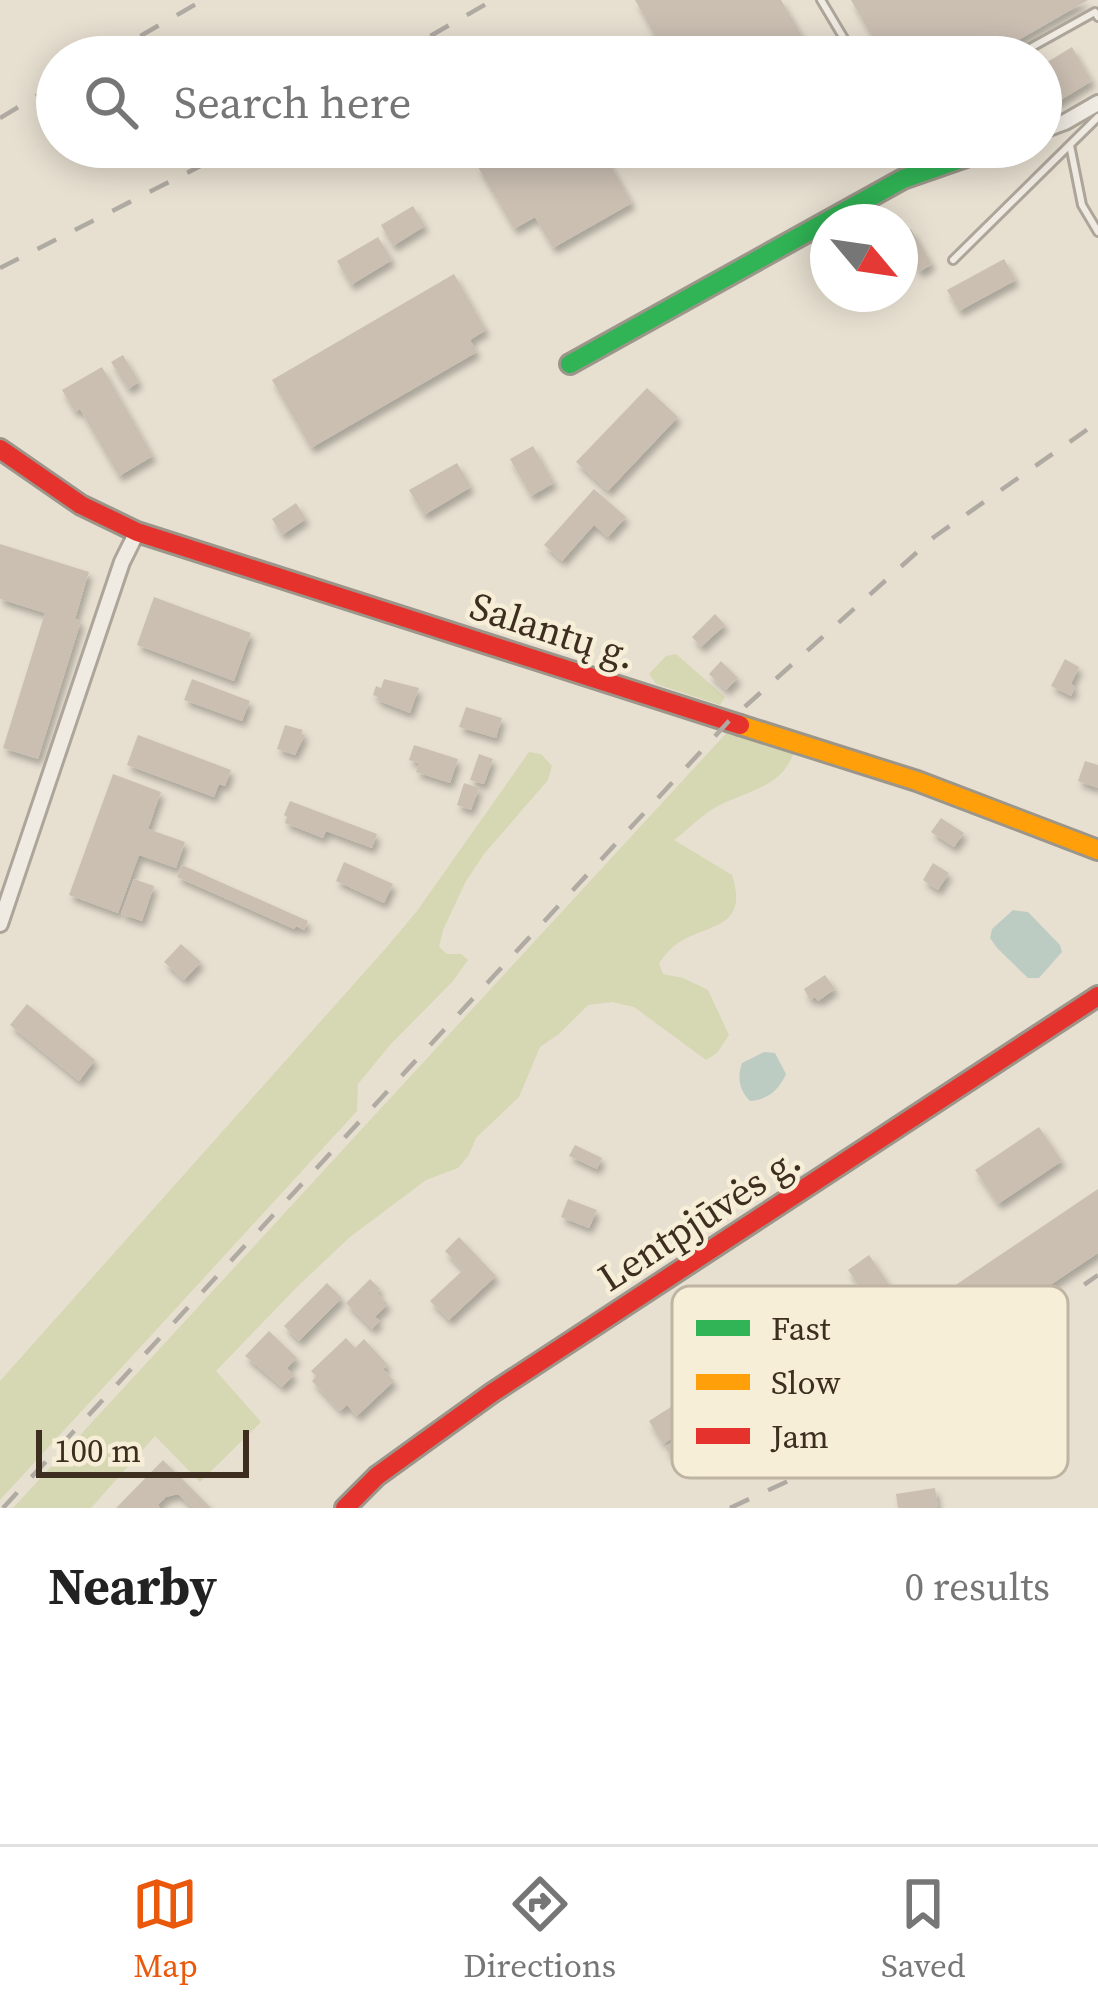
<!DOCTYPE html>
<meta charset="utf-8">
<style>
body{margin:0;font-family:"Source Serif 4",serif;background:#f2f2f2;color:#222}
.compass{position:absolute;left:810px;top:204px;width:108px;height:108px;border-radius:50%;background:#fff;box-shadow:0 6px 30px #0003;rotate:119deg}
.scale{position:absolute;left:36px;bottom:30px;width:213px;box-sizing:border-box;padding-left:12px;border:6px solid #3d2e20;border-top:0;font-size:33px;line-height:42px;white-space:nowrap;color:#3d2e20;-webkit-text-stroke:9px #f7eed8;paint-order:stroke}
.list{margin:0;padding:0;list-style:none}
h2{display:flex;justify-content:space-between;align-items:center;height:156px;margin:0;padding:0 48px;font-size:51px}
h2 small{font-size:39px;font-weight:400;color:#767676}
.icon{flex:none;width:66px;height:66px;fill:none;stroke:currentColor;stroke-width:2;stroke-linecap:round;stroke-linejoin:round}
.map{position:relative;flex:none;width:1098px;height:1508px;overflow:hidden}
.search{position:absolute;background:#fff;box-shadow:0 6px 30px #0003;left:36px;right:36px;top:36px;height:132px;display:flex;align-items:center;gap:30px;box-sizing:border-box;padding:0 42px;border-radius:66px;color:#767676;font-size:45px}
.sheet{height:336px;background:#fff}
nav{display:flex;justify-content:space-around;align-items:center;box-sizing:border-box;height:168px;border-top:3px solid #e0e0e0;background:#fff;font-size:33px;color:#767676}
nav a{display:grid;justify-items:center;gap:6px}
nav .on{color:#ea580c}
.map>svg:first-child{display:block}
</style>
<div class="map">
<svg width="1098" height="1508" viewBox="0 0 1098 1508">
<defs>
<filter id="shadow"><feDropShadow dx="3.5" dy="6" stdDeviation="3" flood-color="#0004"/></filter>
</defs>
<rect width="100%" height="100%" fill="#e7e0d1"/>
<g fill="#d6d7b3">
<polygon points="676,654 725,697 720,705 656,684 649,674 666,656"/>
<path d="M731 728 794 752C782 787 750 790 720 805 703 813 689 829 674 840L732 875C751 934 700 922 672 948 667 952 663 958 659 963L663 974 683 978 708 990 729 1035 717 1053 706 1060 634 1007 612 1002 588 1005 559 1034 540 1047 519 1097 476 1138 469 1155 458 1168 426 1180 350 1237 297 1287 216 1371 261 1422 200 1482 155 1436 91 1508H13Z"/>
<polygon points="529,752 541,754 552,766 548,780 484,854 466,881 443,930 439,947 447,954 461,954 468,960 453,981 390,1045 358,1084 357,1111 0,1500 0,1381 386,948 417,911"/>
</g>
<g fill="#bcccc2">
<polygon points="1013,910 1028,912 1060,945 1062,952 1039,978 1028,978 997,948 990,938 992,929"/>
<path d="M764 1052 775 1053 786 1074C779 1090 767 1100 750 1101 739 1090 737 1077 742 1063Z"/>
</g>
<g fill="#cbbfb2" filter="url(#shadow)">
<polygon points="635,0 781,0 807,45 814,41 823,57 667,57"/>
<polygon points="851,0 1088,0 989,57 884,57"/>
<polygon points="1072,47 1092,81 1041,112 1041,66"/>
<polygon points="513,147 600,147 632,203 553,248 535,217 514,229 478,167"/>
<polygon points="413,206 425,226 393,246 381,225"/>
<polygon points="911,229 932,264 919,272 900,239 900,236"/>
<polygon points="378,237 392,260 351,285 337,261"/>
<polygon points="1004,259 1016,280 959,311 947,290"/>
<polygon points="454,274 486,330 470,340 477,352 311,448 272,380"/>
<polygon points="123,355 139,382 128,389 111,362"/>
<polygon points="102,367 153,456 119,476 80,409 75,412 62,390"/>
<polygon points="647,388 678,417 608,491 576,462"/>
<polygon points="533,446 554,483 531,496 510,459"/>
<polygon points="457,463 471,487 424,515 409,490"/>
<polygon points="594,489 626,517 608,537 594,525 562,561 544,545"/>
<polygon points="296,503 306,519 282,535 272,519"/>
<polygon points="0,544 89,572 75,619 81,621 38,759 3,748 45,613 0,599"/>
<polygon points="154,597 251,633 234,681 137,645"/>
<polygon points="715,614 725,625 701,647 692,637"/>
<polygon points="1065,659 1079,667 1071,684 1075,687 1071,696 1051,686"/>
<polygon points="721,661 738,678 726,690 709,674"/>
<polygon points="192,679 250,701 242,721 184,700"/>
<polygon points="384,679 419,688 410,713 377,700 378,697 373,695 376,686 381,688"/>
<polygon points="466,707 502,718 496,738 459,727"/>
<polygon points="285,725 303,730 301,734 305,735 295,755 277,749"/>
<polygon points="138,735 231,770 225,786 219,784 214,797 127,765"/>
<polygon points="414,745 458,759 450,783 416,772 419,763 409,760"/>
<polygon points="479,754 493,759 484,784 470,780"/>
<polygon points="1085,761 1098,765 1098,788 1078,781"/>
<polygon points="113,774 161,792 148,829 185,842 176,868 139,855 118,913 69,895"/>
<polygon points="464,783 479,788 471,810 457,805"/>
<polygon points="290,801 377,834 372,848 326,831 323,838 285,823 287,817 284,815"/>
<polygon points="941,818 964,833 954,847 931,832"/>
<polygon points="344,862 393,884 384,903 336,881"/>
<polygon points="933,863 949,873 938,890 923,880"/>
<polygon points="182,865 308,921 304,930 296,926 294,929 177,877"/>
<polygon points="134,879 154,886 142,921 121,914"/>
<polygon points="181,944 201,962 184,980 164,962"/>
<polygon points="825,975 835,989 818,1001 815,997 810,1000 804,989"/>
<polygon points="27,1004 95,1060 79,1081 10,1025"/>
<polygon points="1039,1127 1062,1161 998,1204 975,1170"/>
<polygon points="575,1145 602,1158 597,1169 569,1156"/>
<polygon points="1098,1189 1098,1253 826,1435 790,1380 823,1358 831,1369"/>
<polygon points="568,1199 597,1210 589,1228 561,1217"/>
<polygon points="459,1237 496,1276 449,1320 430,1301 463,1270 445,1251"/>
<polygon points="869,1255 897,1296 876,1311 848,1270"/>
<polygon points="370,1279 380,1289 377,1293 388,1304 375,1317 380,1321 372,1329 346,1303"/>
<polygon points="327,1283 342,1298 299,1341 284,1326"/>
<polygon points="269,1331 297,1358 287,1368 294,1375 282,1387 245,1356"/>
<polygon points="346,1338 355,1348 364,1339 388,1365 383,1369 394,1381 357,1416 347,1405 340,1411 312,1381 316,1376 311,1371"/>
<polygon points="685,1398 699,1421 663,1444 649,1421"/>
<polygon points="702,1424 707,1432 670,1455 665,1447"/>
<polygon points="163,1460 211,1508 193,1508 178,1494 166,1497 158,1505 160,1508 116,1508"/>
<polygon points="935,1488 938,1508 898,1508 896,1494"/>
</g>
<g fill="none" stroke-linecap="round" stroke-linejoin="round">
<defs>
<g id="lane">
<polyline points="821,0 855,57"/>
<polyline points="1014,57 1095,12 1098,17"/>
<polyline points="1070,145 1082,205 1098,232"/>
<polyline points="953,260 1098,117"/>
</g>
<g id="street">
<polyline points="1041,131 1065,122 1098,103"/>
<polyline points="0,924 122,562 137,532"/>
</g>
<polyline id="fast" points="570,364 903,179 995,147"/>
<polyline id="slow" points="740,725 917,781 1098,850"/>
<g id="jam">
<polyline points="0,449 81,505 137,532 740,725"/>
<polyline points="345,1508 377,1476 492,1393 1098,996"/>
</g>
</defs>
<use href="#lane" stroke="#ada599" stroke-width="12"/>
<use href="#street" stroke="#ada599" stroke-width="20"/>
<use href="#fast" stroke="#9c958a" stroke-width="24"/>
<use href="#slow" stroke="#9c958a" stroke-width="24"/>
<use href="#jam" stroke="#9c958a" stroke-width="24"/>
<use href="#lane" stroke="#efebe3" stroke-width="6"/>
<use href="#street" stroke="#efebe3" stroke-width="14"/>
<use href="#fast" stroke="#30b455" stroke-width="18"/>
<use href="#slow" stroke="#ff9f0a" stroke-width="18"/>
<use href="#jam" stroke="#e5322d" stroke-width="18"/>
<g stroke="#afaaa2" stroke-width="4.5" stroke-dasharray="21 21" stroke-linecap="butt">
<polyline points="104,57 203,0"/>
<polyline points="394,57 493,0"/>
<polyline points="0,118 57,84"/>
<polyline points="0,268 238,147"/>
<polyline points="3,1508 729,721 934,537 1098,422"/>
<polyline points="730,1508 831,1461 1098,1275"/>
</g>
</g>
<g text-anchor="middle" stroke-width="9" stroke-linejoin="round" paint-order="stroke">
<g font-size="39" fill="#3d2e20" stroke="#f7eed8">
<text transform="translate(553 630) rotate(18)" y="14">Salantų g.</text>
<text transform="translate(699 1218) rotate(-33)" y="14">Lentpjūvės g.</text>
</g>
</g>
<rect x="672" y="1286" width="396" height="192" rx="18" fill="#f7eed8" stroke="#bfb4a1" stroke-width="3"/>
<rect x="696" y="1320" width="54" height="16" fill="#30b455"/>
<rect x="696" y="1374" width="54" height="16" fill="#ff9f0a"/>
<rect x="696" y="1428" width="54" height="16" fill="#e5322d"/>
<g font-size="33" fill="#3d2e20">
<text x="771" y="1340">Fast</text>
<text x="771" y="1394">Slow</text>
<text x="771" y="1448">Jam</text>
</g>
</svg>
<svg class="compass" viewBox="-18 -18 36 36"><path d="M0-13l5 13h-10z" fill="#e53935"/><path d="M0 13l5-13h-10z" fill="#767676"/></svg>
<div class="scale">100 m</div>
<div class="search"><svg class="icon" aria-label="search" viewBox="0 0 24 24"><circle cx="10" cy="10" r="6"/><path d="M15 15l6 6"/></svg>Search here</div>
</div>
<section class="sheet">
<h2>Nearby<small>0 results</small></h2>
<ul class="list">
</ul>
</section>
<nav>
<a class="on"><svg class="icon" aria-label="map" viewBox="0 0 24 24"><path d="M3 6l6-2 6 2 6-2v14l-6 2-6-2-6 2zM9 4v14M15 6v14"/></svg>Map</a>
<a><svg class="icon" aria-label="directions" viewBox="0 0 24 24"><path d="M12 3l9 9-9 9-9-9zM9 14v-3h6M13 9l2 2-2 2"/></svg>Directions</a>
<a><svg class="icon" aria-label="saved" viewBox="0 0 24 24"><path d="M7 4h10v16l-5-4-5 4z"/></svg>Saved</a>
</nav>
